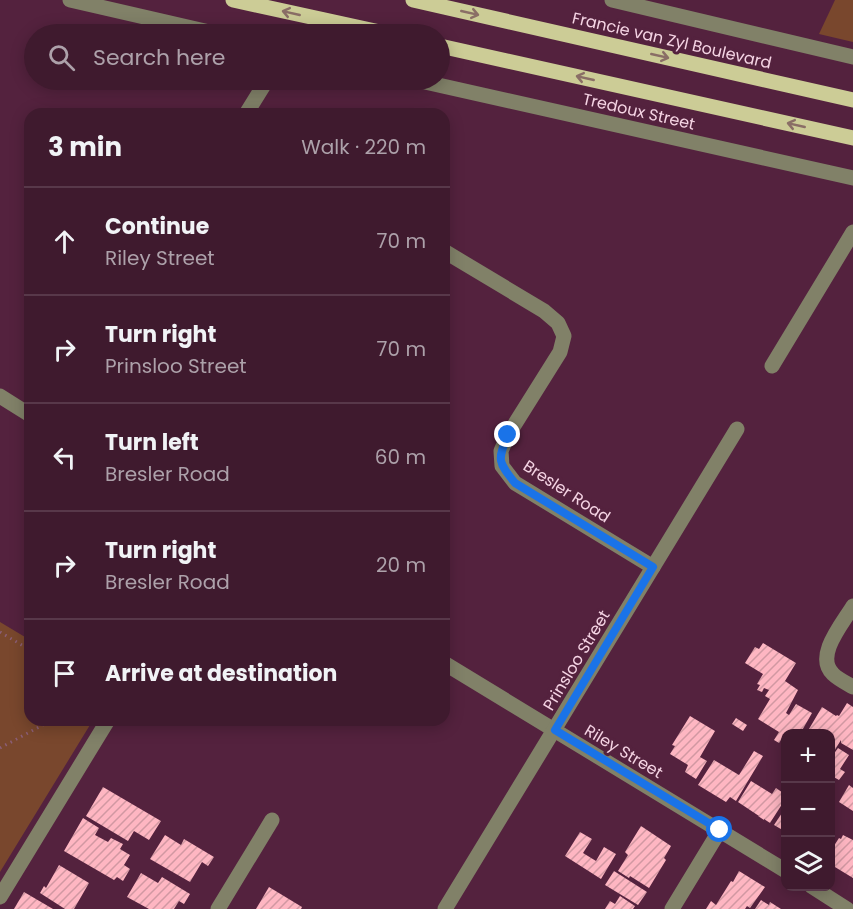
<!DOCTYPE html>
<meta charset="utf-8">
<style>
body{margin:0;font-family:Poppins,sans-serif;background:#462336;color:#f1f3f6}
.controls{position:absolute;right:18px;bottom:18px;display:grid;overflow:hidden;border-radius:12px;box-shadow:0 3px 15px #0003}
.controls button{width:54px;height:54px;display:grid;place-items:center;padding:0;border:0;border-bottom:2px solid #58384a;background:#3f1a2e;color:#f1f3f6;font:30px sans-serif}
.stop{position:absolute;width:18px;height:18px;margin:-14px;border:4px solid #1a73e8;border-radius:50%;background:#fff}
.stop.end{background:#1a73e8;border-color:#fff;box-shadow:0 2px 6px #0008}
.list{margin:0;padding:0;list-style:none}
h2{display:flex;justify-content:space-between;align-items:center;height:78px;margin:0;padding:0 24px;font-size:26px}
h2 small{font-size:20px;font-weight:400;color:#ada1aa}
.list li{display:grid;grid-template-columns:39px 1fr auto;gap:18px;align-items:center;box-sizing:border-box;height:108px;padding:0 24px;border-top:2px solid #58384a}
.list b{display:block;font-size:22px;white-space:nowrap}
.list p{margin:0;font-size:20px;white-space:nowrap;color:#ada1aa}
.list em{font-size:20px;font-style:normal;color:#ada1aa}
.icon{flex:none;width:33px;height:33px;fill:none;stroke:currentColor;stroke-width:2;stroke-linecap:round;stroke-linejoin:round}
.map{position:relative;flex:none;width:853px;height:909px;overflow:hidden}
.search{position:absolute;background:#3f1a2e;box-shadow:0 3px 15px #0003;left:24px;top:24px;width:426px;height:66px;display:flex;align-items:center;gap:15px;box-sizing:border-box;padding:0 21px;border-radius:33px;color:#ada1aa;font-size:22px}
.panel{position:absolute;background:#3f1a2e;box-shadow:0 3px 15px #0003;left:24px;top:108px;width:426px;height:618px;border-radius:18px}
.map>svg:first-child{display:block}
</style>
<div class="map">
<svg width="853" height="909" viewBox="0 0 853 909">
<defs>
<pattern id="building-hatch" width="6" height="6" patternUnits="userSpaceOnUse" patternTransform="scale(1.5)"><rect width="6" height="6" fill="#feb6c2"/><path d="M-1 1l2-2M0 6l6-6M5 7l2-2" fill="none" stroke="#d198a2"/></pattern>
</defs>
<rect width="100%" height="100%" fill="#54223e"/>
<g fill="#79472d">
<polygon points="835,0 853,0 853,42 819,34"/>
<polygon points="0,622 30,640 30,720 93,720 0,872"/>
</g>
<g fill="url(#building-hatch)">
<polygon points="763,643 796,663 785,681 798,690 786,713 789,715 796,704 812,713 800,734 786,732 779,743 774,740 779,732 758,719 770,699 765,696 769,690 764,688 762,692 757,690 760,685 757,684 763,674 745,663 755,647 759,649"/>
<polygon points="847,703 853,707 853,750 841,743 841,740 833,753 830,752 830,734 806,734 822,707 836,716 837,715 839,716"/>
<polygon points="690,716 715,731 700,757 707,761 696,779 685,772 688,765 670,754 675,746 672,745"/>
<polygon points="736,718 747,725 743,731 732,724"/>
<polygon points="838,748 849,755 840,769 845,772 839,780 830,775 830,753 833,755"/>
<polygon points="754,751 763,756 736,801 730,797 726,802 698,785 714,760 739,775"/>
<polygon points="751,781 772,794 776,788 786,795 786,798 770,823 764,819 764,820 758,816 759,816 738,802"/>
<polygon points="849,785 853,788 853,811 839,802"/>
<polygon points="103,787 161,821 149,840 134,831 128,841 86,816"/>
<polygon points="786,807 786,832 774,825"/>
<polygon points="83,818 99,828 95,835 108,842 111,838 123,844 120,849 130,855 124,865 130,869 123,881 117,877 114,880 64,851"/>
<polygon points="641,826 671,846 664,858 666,860 649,888 630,876 629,878 618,871 628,855 625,852"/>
<polygon points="580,832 592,839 583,853 596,861 604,847 616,854 601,879 565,856"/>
<polygon points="165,835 181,845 184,839 214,857 208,866 202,862 190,882 150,859"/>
<polygon points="843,835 853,840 853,878 830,864 830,852 839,838 841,839"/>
<polygon points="59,865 89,883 74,909 65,909 40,893 44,886 46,888"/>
<polygon points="614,871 647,892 638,905 605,885"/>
<polygon points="739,871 765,887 750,908 747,906 745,909 706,909 711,901 716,905 731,881 733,882"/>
<polygon points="141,873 158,883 162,877 190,894 184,904 179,901 174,909 149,909 127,897"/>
<polygon points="269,887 302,907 301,909 256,909"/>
<polygon points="24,892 53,909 14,909"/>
<polygon points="620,896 635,906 633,909 605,909 610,901 615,904"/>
<polygon points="761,900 769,905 770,902 781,909 755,909"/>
</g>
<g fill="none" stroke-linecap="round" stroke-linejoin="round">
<g stroke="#8b5e76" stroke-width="3" stroke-dasharray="1.5 4.5" stroke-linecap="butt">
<polyline points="0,632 30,650"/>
<polyline points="0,748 52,720"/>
</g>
<g stroke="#818168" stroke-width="15">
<polyline points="70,0 218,34"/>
<polyline points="612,0 853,57"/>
<polyline points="416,80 853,178"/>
<polyline points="246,114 267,80"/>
<polyline points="444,251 544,311 558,323 564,336 560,352 508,435 501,451 502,466 515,483 653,567"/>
<polyline points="772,366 853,232"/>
<polyline points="0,396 30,415"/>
<path d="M853 606C843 623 814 656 833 674 838 679 846 683 853 687"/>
<polyline points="444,663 786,871"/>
<polyline points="811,886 847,909"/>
<polyline points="0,897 108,720"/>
<polyline points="218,909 272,820"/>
<polyline points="445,909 737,429"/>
<polyline points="672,909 720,830"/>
</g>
<g stroke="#cccc96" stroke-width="15">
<polyline points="233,0 389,34"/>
<polyline points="413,0 853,100"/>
<polyline points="440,46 853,138"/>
</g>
</g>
<defs><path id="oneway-shaft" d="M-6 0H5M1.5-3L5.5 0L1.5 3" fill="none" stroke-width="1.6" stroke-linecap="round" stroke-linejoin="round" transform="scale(1.5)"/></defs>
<g stroke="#8a6e66">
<use href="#oneway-shaft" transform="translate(291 13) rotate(-167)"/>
<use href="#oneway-shaft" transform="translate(470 13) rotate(13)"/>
<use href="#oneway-shaft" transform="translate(660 56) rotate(13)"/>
<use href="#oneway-shaft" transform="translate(585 78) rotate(-167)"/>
<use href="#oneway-shaft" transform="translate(796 125) rotate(-167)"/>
</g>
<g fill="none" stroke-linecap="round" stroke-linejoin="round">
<path stroke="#1a73e8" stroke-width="8" d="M508 435C497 460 498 462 515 483L653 567 555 730 720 830"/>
</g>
<g text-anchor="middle" stroke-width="6" stroke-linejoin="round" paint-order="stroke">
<g font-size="16" fill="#f5d4e4" stroke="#54223e">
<text transform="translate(672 40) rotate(13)" y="6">Francie van Zyl Boulevard</text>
<text transform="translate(639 111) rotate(13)" y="6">Tredoux Street</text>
<text transform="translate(567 491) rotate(33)" y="6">Bresler Road</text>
<text transform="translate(576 660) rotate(-59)" y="6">Prinsloo Street</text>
<text transform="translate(624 751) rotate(31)" y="6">Riley Street</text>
</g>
</g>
</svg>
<div class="controls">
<button>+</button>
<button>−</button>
<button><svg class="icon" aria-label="layers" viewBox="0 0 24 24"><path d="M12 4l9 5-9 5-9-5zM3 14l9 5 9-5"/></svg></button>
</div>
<div class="stop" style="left:720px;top:830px"></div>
<div class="stop end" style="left:508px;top:435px"></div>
<div class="search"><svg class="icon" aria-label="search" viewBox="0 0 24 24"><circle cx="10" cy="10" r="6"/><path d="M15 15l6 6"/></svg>Search here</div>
<section class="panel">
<h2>3 min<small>Walk · 220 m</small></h2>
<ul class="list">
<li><svg class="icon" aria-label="ahead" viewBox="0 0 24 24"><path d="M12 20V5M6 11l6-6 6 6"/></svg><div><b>Continue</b><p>Riley Street</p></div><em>70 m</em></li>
<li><svg class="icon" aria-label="right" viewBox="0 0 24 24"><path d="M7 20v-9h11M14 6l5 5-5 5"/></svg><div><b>Turn right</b><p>Prinsloo Street</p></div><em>70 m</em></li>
<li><svg class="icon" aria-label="left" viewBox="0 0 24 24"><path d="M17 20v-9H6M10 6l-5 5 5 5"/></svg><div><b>Turn left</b><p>Bresler Road</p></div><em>60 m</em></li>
<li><svg class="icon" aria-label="right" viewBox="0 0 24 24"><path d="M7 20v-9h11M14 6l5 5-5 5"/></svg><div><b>Turn right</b><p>Bresler Road</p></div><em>20 m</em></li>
<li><svg class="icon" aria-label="arrive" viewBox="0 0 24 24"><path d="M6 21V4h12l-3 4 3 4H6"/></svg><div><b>Arrive at destination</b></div></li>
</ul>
</section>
</div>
